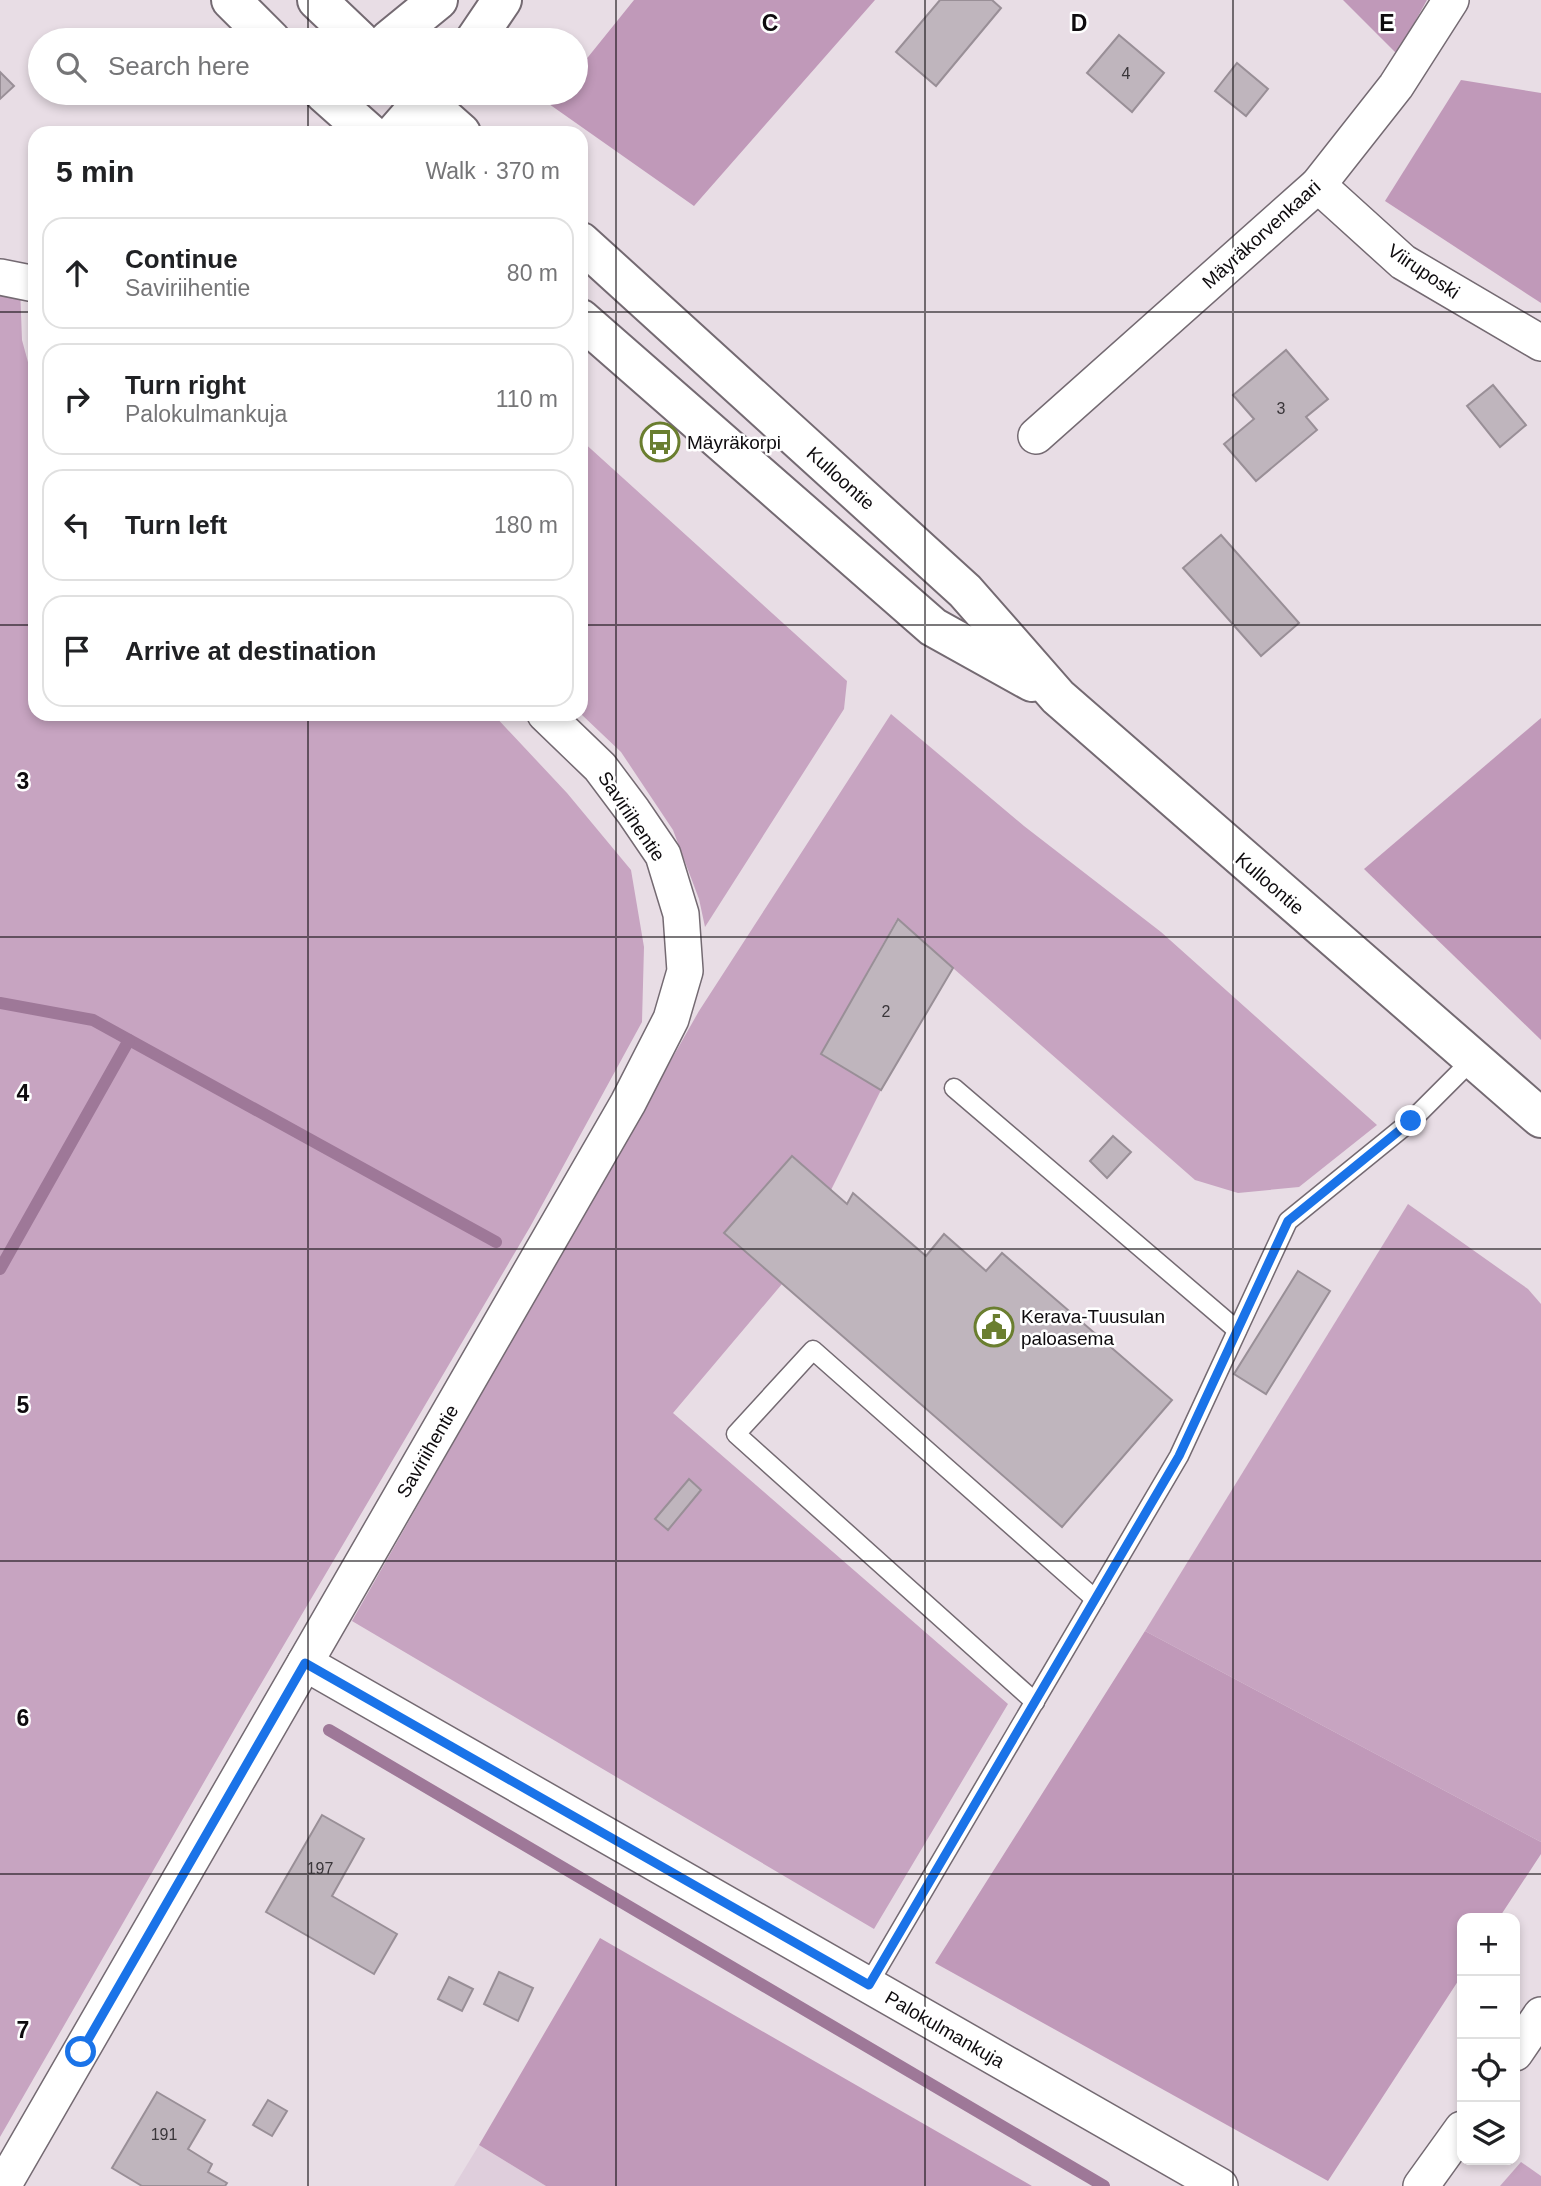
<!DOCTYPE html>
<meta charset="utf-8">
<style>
body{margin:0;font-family:Arial,sans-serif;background:#f6f6f6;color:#202124}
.controls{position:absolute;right:21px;bottom:21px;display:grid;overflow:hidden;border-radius:14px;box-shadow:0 4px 10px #0003}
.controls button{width:63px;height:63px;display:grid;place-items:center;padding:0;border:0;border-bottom:2px solid #e0e0e0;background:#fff;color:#202124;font:35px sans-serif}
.stop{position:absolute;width:21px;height:21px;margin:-16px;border:5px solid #1a73e8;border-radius:50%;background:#fff}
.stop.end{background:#1a73e8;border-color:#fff;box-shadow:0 2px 7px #0008}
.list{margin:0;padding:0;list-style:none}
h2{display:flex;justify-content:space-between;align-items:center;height:91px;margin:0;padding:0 28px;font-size:30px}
h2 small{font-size:23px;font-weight:400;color:#757577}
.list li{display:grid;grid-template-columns:46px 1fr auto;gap:21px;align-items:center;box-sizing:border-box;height:112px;margin:0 14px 14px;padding:0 14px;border:2px solid #e0e0e0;border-radius:21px}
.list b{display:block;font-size:26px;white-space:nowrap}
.list p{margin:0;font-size:23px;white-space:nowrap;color:#757577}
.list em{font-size:23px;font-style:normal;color:#757577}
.icon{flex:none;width:38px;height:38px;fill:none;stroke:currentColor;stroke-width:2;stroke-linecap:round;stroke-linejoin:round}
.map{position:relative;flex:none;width:1541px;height:2186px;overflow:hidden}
.search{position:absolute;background:#fff;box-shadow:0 4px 10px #0003;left:28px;top:28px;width:560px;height:77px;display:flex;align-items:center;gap:18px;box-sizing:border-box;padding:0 24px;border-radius:38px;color:#757577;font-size:26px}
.panel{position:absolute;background:#fff;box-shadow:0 4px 10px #0003;left:28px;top:126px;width:560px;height:595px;border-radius:21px}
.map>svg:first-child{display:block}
</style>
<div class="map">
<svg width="1541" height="2186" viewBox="0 0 1541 2186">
<rect width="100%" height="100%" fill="#e8dde5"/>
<polygon fill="#dfcedc" points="479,2145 546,2186 454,2186"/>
<g fill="#c7a4c1">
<polygon points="0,281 20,286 22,340 32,377 35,378 35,714 493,714 567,793 631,870 644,947 642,1022 530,1227 242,1716 0,2137"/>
<polygon points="581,440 847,681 844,709 705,927 699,899 673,830 621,752 581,714"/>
<polygon points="891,714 1024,826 1161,932 1377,1125 1299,1187 1238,1193 1195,1180 897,919 821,1054 881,1090 831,1190 791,1156 725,1233 782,1284 673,1413 1008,1704 874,1929 352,1621 699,1011"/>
<polygon points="1408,1204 1528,1289 1541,1304 1541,1842 1145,1631"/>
<polygon points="1521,2162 1541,2176 1541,2186 1500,2186"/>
</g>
<g fill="#c099b9">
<polygon points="634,0 875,0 694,206 549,104 558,93 576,93 576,72"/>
<polygon points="1343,0 1427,0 1397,54"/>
<polygon points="1461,80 1541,93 1541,303 1385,201"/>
<polygon points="1541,718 1541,1040 1364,869"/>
<polygon points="1145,1631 1541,1842 1541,1854 1499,1918 1462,1918 1462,1975 1328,2181 935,1963"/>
<polygon points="600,1938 1032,2186 1033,2186 546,2186 479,2145"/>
</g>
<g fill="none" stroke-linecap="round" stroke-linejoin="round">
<g stroke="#9e7898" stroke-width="12">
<polyline points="0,1003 93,1020 496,1242"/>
<polyline points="0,1269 129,1040"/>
<polyline points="329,1730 1104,2186"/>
</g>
</g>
<g fill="#bfb5bd" stroke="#998f97" stroke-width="2">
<polygon points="940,0 992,0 1001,8 936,86 896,52"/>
<polygon points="1119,35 1164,73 1132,112 1087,73"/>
<polygon points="1237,63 1268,89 1246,116 1215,91"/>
<polygon points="0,72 14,86 0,99"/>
<polygon points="1286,350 1328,399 1306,417 1317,430 1256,481 1224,444 1254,419 1233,395"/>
<polygon points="1493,385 1526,425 1500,447 1467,406"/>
<polygon points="1221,535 1299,623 1261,656 1183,568"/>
<polygon points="898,919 953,968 881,1090 821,1054"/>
<polygon points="1113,1136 1131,1152 1107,1178 1090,1161"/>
<polygon points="792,1156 847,1204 853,1193 926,1256 944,1234 986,1271 1002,1253 1172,1400 1062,1527 724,1233"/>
<polygon points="1298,1271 1330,1291 1266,1394 1234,1374"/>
<polygon points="689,1479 701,1490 668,1530 655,1519"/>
<polygon points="322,1815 364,1839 332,1896 397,1934 374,1974 266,1912"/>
<polygon points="499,1972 533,1988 518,2021 484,2004"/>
<polygon points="449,1977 473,1989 462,2011 438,1999"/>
<polygon points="157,2092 205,2120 188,2149 212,2164 208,2172 227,2183 225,2186 142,2186 112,2168"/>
<polygon points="268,2100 287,2111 272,2136 253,2125"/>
</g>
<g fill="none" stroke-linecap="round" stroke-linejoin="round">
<defs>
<g id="lane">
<polyline points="954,1088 1237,1330"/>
<polyline points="1035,1702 736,1434 813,1350 1095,1599"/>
<polyline points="868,1985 1179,1456 1288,1221 1411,1121 1472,1060"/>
</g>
<g id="street">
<polyline points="1318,185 1403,262 1541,343"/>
<polyline points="0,277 35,284"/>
<polyline points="1036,436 1318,185 1396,86 1451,0"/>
<polyline points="305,1663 1220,2186"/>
<polyline points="1515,2053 1541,2015"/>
<polyline points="3,2186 628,1103 671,1019 685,971 681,914 663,855 633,811 600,767 545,714"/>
<polyline points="1421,2186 1462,2129"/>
</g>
<g id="primary">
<polyline points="231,0 271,40"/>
<polyline points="317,0 359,40"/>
<polyline points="389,40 438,0"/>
<polyline points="475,40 502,0"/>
<polyline points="324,93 369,133"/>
<polyline points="416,93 461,133"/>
<polyline points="395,133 430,93"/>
<polyline points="581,242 965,591 1058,697 1541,1118"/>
<polyline points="581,319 933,627 1032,682"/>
</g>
</defs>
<use href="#lane" stroke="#746a72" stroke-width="21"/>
<use href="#street" stroke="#746a72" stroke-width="38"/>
<use href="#primary" stroke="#746a72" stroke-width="42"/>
<use href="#lane" stroke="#fff" stroke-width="18"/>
<use href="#street" stroke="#fff" stroke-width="35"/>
<use href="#primary" stroke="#fff" stroke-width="38"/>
</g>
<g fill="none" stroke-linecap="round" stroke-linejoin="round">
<polyline stroke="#1a73e8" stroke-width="9" points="81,2052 305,1663 869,1985 1179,1456 1288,1221 1411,1121"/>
</g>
<path fill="none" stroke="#0e0b0e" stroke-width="2" stroke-opacity="0.55" d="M308 0V40M616 0V2186M925 0V2186M1233 0V2186M308 93V133M0 312H35M581 312H1541M0 625H35M581 625H1541M308 714V2186M0 937H1541M0 1249H1541M0 1561H1541M0 1874H1541"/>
<defs>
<symbol id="bus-ring" viewBox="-11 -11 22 22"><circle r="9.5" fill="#fff" stroke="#6a7e2f" stroke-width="1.5"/><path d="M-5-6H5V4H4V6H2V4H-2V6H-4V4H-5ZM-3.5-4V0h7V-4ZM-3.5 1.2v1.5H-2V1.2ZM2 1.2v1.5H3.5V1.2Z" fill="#6a7e2f"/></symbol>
<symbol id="civic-ring" viewBox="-11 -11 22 22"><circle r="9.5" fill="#fff" stroke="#6a7e2f" stroke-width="1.5"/><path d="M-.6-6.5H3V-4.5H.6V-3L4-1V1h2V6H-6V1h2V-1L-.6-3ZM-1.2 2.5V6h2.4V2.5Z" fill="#6a7e2f"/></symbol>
</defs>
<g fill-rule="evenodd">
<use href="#bus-ring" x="638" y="420" width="44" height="44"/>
<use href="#civic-ring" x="972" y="1305" width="44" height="44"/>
</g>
<g text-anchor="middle" stroke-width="5" stroke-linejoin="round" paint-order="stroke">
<g font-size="16" fill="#3a363a">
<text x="1126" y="79">4</text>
<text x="1281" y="414">3</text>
<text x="886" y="1017">2</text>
<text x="320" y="1874">197</text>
<text x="164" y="2140">191</text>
</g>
<g font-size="19" fill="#0e0b0e" stroke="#fff">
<text transform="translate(1261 234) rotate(-42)" y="7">Mäyräkorvenkaari</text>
<text transform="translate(1424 271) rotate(34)" y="7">Viiruposki</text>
<text transform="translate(841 478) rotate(42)" y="7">Kulloontie</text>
<text transform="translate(632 816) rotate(56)" y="7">Saviriihentie</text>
<text transform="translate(1270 883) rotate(41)" y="7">Kulloontie</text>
<text transform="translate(427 1451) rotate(-60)" y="7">Saviriihentie</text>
<text transform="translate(945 2029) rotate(30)" y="7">Palokulmankuja</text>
</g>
<g font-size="19" fill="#0e0b0e" stroke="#fff" text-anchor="start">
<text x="687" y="449">Mäyräkorpi</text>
<text x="1021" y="1323">Kerava-Tuusulan<tspan x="1021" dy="22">paloasema</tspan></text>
</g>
</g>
<g font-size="23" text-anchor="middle" font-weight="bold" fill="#0e0b0e" stroke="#fff" stroke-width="5" stroke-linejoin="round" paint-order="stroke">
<text x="770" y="31">C</text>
<text x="1079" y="31">D</text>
<text x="1387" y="31">E</text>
<text x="23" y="789">3</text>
<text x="23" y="1101">4</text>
<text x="23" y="1413">5</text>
<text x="23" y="1726">6</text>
<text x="23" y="2038">7</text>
</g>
</svg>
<div class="controls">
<button>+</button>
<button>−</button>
<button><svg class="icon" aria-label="locate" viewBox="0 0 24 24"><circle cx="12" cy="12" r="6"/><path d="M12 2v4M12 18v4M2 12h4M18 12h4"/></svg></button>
<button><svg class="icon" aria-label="layers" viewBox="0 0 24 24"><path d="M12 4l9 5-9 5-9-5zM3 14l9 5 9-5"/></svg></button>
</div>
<div class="stop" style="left:81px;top:2052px"></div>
<div class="stop end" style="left:1411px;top:1121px"></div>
<div class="search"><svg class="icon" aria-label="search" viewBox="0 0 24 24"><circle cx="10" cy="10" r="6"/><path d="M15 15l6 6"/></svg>Search here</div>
<section class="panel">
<h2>5 min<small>Walk · 370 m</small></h2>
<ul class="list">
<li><svg class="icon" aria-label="ahead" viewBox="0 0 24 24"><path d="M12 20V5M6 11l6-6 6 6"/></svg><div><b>Continue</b><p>Saviriihentie</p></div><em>80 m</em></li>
<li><svg class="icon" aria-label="right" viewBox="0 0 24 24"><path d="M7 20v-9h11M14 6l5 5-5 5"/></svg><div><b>Turn right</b><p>Palokulmankuja</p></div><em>110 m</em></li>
<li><svg class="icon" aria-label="left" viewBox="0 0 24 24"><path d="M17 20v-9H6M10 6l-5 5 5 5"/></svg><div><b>Turn left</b></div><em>180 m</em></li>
<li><svg class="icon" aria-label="arrive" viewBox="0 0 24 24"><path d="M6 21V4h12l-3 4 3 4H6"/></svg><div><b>Arrive at destination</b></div></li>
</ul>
</section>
</div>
